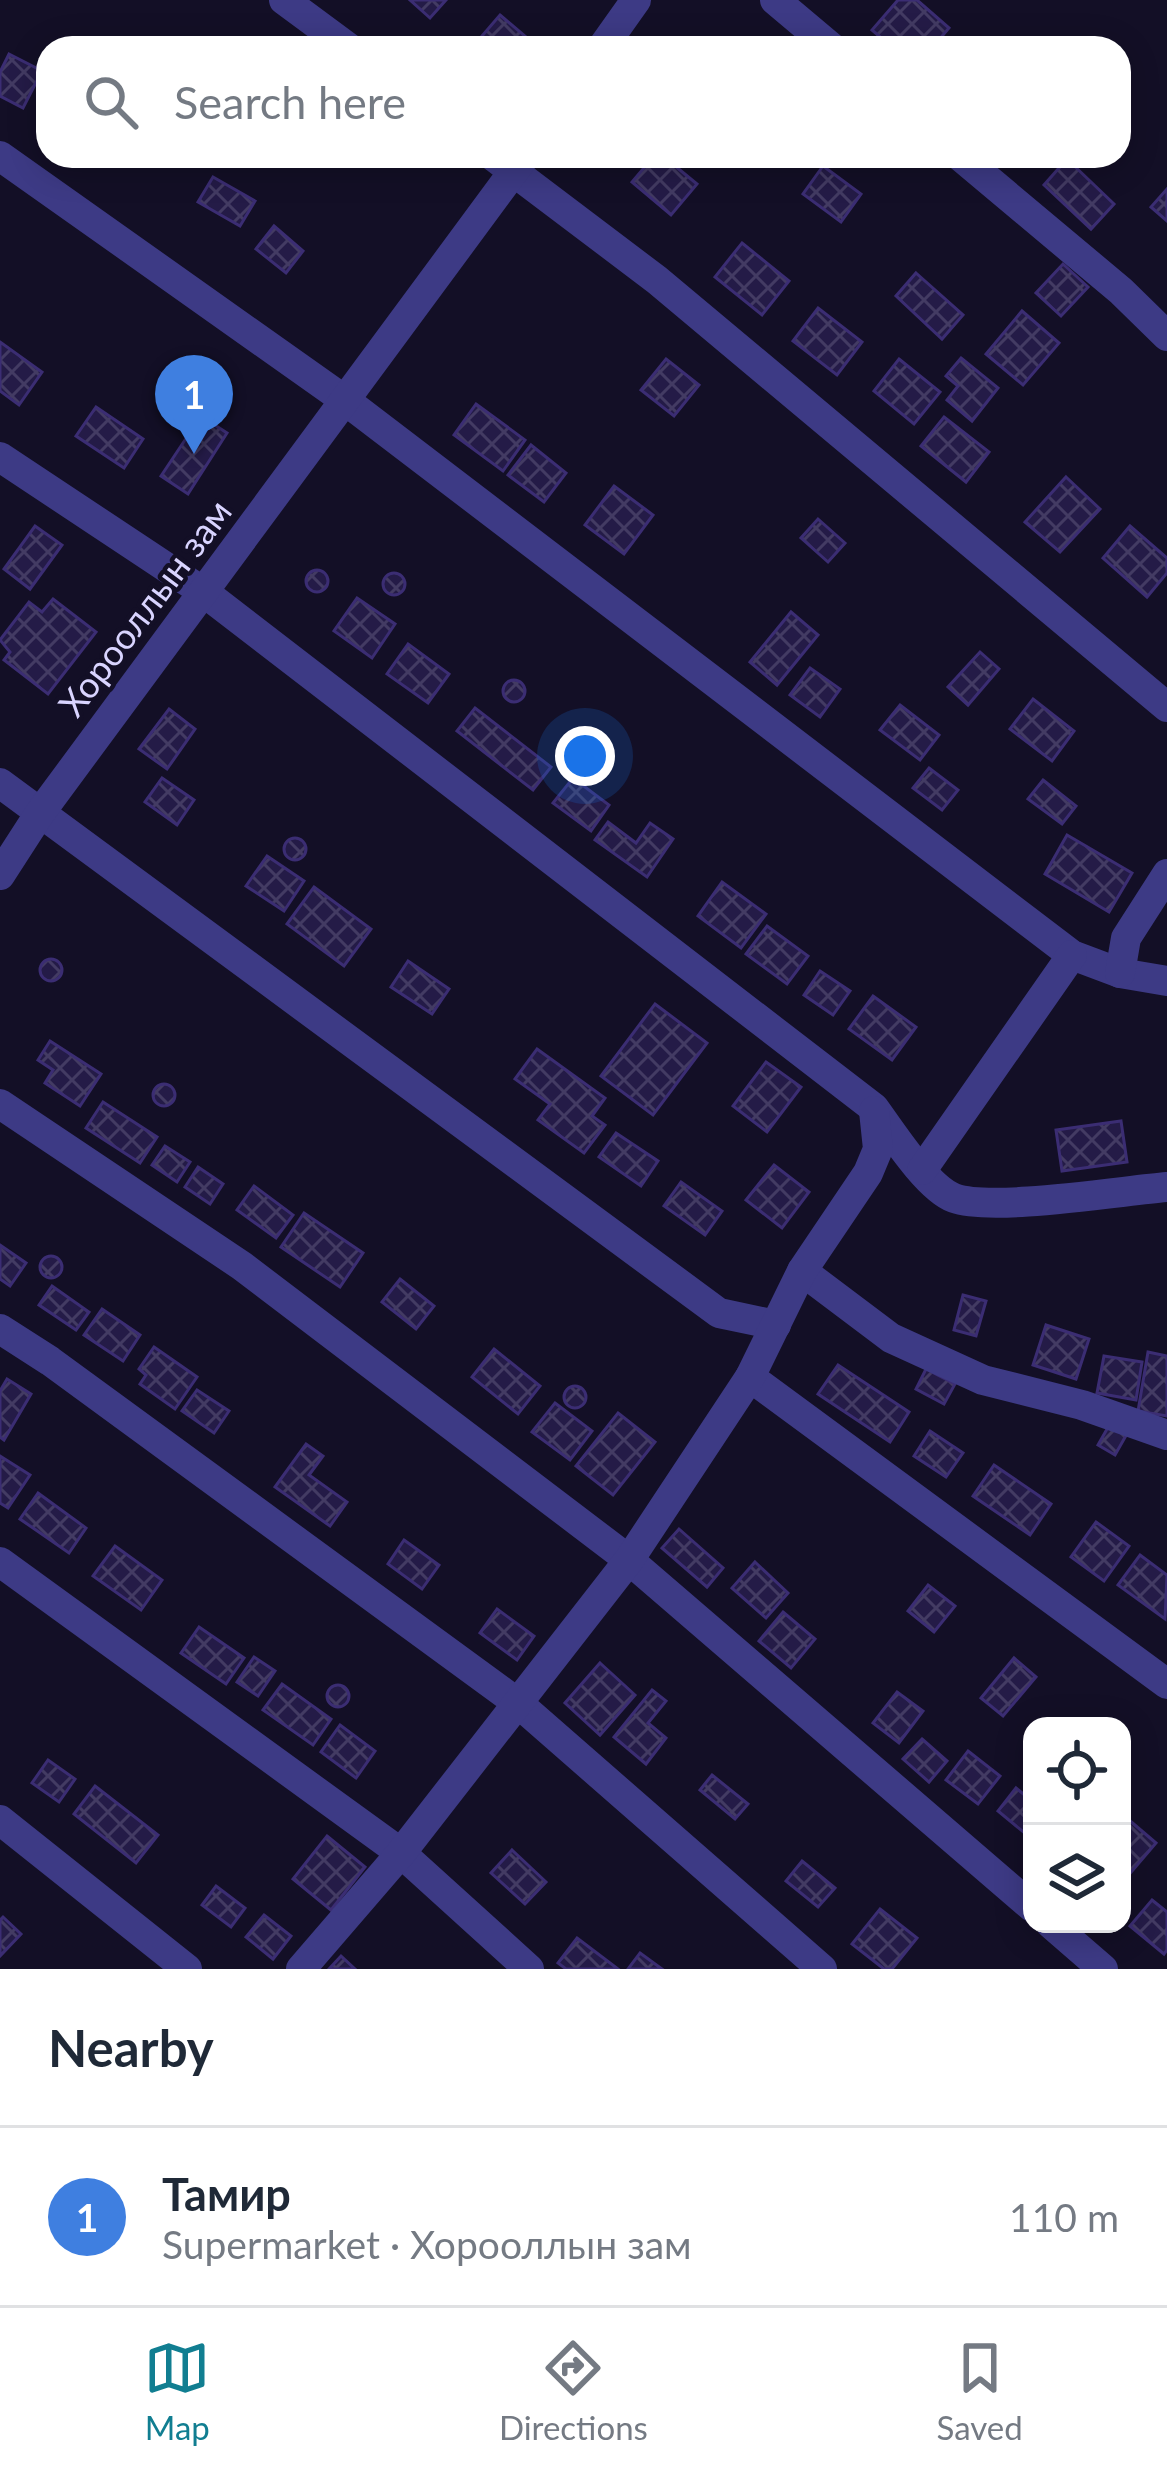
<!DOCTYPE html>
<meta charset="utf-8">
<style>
body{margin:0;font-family:Lato,sans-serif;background:#f2f2f3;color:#1f2937}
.controls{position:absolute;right:36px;bottom:36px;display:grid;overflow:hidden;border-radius:24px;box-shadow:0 6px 30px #0003}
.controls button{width:108px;height:108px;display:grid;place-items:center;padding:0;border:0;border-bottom:3px solid #e0e1e3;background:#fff;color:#1f2937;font:60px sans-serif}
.you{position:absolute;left:585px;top:756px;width:42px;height:42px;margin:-30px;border:9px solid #fff;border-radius:50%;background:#1a73e8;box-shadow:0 0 0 18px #1a73e833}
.badge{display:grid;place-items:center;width:78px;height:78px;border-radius:50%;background:#117e91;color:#fff;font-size:39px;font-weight:700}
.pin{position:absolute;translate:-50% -99px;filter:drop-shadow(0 3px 6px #0008)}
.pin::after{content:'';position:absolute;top:63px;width:42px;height:36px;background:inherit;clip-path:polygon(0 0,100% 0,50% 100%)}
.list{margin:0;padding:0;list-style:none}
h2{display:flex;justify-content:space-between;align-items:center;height:156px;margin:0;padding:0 48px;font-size:51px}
h2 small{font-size:39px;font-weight:400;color:#747a83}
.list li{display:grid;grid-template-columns:78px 1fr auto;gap:36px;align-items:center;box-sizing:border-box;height:180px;padding:0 48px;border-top:3px solid #e0e1e3}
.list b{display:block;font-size:45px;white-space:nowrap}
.list p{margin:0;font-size:39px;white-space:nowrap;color:#747a83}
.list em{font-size:39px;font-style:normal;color:#747a83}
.icon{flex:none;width:66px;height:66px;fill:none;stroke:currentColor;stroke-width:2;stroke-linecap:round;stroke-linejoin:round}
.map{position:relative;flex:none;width:1167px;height:1969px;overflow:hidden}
.search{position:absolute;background:#fff;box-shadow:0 6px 30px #0003;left:36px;right:36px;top:36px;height:132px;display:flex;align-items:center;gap:30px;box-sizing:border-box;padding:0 42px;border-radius:36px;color:#747a83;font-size:45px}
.sheet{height:336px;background:#fff}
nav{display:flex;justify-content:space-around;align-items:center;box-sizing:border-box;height:168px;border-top:3px solid #e0e1e3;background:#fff;font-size:33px;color:#747a83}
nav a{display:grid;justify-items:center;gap:6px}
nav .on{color:#117e91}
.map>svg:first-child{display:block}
</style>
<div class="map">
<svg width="1167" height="1969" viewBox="0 0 1167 1969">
<defs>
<pattern id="building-cross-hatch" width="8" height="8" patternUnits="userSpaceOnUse" patternTransform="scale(3)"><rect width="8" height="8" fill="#241b47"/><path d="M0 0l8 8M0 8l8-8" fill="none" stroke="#433b63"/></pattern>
</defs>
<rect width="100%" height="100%" fill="#130f26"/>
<g fill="url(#building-cross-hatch)" stroke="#3b2d73" stroke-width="3">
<polygon points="410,0 446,0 430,18"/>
<polygon points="898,0 917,0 949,28 932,48 893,48 872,30"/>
<polygon points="500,15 532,42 526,48 481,48 476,43"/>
<polygon points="9,54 42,71 23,108 0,96 0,72"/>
<polygon points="654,156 663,156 697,184 671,215 632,182"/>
<polygon points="1067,159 1114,204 1091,229 1044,185"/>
<polygon points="823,166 861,194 841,222 803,194"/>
<polygon points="213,177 255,201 240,226 198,202"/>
<polygon points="1167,189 1167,221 1151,207"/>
<polygon points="274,226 303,251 286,273 256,249"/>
<polygon points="742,243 789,281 762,315 715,277"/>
<polygon points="1063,264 1088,287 1061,316 1036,293"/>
<polygon points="916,273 963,315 942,339 896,296"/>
<polygon points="818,308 862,342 837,375 793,341"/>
<polygon points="1022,311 1059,343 1023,385 986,354"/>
<polygon points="0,342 42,372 19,405 0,391"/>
<polygon points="961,358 998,388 972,421 947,400 958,386 946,376"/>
<polygon points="666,359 699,385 674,416 641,390"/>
<polygon points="899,359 940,392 914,424 874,391"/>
<polygon points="476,404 525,440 503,471 454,435"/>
<polygon points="96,407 143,439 124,468 76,436"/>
<polygon points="201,416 227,433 188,494 161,476"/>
<polygon points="944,417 989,452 966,482 921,446"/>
<polygon points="531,445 566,473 544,502 508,475"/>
<polygon points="1066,477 1100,509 1060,552 1025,522"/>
<polygon points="614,486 653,515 624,554 585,525"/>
<polygon points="818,519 845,543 828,562 801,538"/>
<polygon points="35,526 62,545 30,589 4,569"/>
<polygon points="1130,526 1167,558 1167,573 1147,597 1103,558"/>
<circle cx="317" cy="581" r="11"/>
<circle cx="394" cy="584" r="11"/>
<polygon points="357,598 395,624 372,658 334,631"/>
<polygon points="53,599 96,632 48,694 4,660 10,652 0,640 29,602 42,612"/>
<polygon points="791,612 818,635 777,685 750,662"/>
<polygon points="408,644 449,674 428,703 387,674"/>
<polygon points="980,652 999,669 968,705 948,687"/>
<polygon points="810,668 840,689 820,717 790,695"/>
<circle cx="514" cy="691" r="11"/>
<polygon points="1033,699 1074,731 1052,761 1010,729"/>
<polygon points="900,705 939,735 920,760 880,730"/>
<polygon points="475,708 551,767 533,790 457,731"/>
<polygon points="169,709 195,729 167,769 139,749"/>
<polygon points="929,768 958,790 942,810 913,788"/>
<polygon points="162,778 194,800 177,825 145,802"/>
<polygon points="573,778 609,805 591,831 553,803"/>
<polygon points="1043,780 1076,806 1062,824 1028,799"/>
<polygon points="608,822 636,843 650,823 673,839 647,877 595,840"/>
<polygon points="1067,835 1132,873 1109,912 1045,874"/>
<circle cx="295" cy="849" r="11"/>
<polygon points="267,856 304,881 284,911 246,886"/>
<polygon points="722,882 766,914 741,948 698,916"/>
<polygon points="314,887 371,929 344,966 287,924"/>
<polygon points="767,926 808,956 787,984 746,954"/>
<circle cx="51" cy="970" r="11"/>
<polygon points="408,961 449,989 432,1014 391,987"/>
<polygon points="820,971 850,991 833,1015 804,995"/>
<polygon points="873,996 916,1027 892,1060 849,1029"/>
<polygon points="655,1004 707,1043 653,1115 601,1076"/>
<polygon points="50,1041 101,1074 80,1106 45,1083 53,1070 38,1060"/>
<polygon points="537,1049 605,1098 592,1116 605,1125 584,1153 538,1120 550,1104 515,1079"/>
<polygon points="766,1062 801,1087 767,1132 733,1106"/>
<circle cx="164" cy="1095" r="11"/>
<polygon points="103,1102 157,1137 140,1163 86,1128"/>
<polygon points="1121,1121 1127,1162 1062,1171 1056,1130"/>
<polygon points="616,1133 658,1161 641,1186 599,1157"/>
<polygon points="165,1146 190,1162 177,1182 152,1165"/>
<polygon points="774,1165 809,1192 782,1228 746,1200"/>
<polygon points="198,1167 223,1184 210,1204 185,1187"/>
<polygon points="681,1182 722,1211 705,1235 664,1206"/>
<polygon points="254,1186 293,1215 276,1238 237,1210"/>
<polygon points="304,1213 363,1253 340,1287 281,1247"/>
<polygon points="0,1245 26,1263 10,1286 0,1279"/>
<circle cx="51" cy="1267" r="11"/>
<polygon points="400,1279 434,1306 416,1329 382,1302"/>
<polygon points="52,1286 89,1312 76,1330 39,1305"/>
<polygon points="963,1295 986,1301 976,1336 954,1330"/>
<polygon points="102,1309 140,1335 123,1361 84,1335"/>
<polygon points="1046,1325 1089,1339 1076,1379 1033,1365"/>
<polygon points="154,1347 197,1377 175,1409 140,1384 146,1375 139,1369"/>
<polygon points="494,1349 540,1386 518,1414 472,1377"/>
<polygon points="1148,1352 1167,1356 1167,1416 1138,1411"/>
<polygon points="1104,1356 1142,1362 1136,1400 1097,1393"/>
<polygon points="838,1365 909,1412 890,1442 818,1394"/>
<polygon points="926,1369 955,1384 944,1404 916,1389"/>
<polygon points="7,1379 31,1394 4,1440 0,1437 0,1391"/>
<circle cx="575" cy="1397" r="11"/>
<polygon points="197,1390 229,1411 214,1433 182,1411"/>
<polygon points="555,1403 592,1431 570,1460 532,1432"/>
<polygon points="618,1413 655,1442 613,1495 576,1466"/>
<polygon points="1111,1422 1128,1432 1115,1455 1098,1445"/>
<polygon points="930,1431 963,1453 946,1477 914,1456"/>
<polygon points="306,1444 323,1456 309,1475 347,1502 330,1526 275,1487"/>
<polygon points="0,1456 30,1475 8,1508 0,1503"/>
<polygon points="994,1465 1051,1504 1030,1535 973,1496"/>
<polygon points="38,1493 86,1528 69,1553 20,1519"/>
<polygon points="1096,1522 1129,1546 1104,1581 1071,1557"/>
<polygon points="679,1529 723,1568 707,1587 662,1548"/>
<polygon points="404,1540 439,1565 422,1589 388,1564"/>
<polygon points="115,1546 162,1580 141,1610 93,1576"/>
<polygon points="1140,1555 1167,1575 1165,1619 1118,1585"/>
<polygon points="755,1562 788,1593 766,1618 732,1588"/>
<polygon points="928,1585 955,1606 934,1632 908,1611"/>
<polygon points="497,1609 534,1636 517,1660 480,1633"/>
<polygon points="783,1612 815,1639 791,1668 759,1641"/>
<polygon points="199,1627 244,1658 226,1684 181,1653"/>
<polygon points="254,1657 275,1671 258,1696 237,1682"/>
<polygon points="1014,1658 1036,1677 1003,1716 981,1698"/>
<polygon points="600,1663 635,1695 600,1735 565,1703"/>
<polygon points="282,1684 331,1719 313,1745 263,1710"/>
<circle cx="338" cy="1696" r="11"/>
<polygon points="652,1690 666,1701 648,1723 666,1738 646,1764 614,1737"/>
<polygon points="897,1692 923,1711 899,1743 873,1723"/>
<polygon points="340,1725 375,1751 356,1778 321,1752"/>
<polygon points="922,1739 947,1761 929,1782 903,1759"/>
<polygon points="968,1751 1000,1776 978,1804 946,1780"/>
<polygon points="48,1760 75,1779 59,1802 32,1783"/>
<polygon points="712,1775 748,1804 735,1819 700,1790"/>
<polygon points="95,1786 158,1835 136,1863 74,1814"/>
<polygon points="1016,1788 1032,1801 1032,1839 998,1811"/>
<polygon points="1122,1814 1156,1843 1127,1877 1122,1873"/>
<polygon points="327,1836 365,1867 331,1910 293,1879"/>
<polygon points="512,1850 546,1882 525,1904 491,1873"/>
<polygon points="802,1861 835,1888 818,1907 786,1881"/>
<polygon points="216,1886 245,1908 231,1927 202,1905"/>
<polygon points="1152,1900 1167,1912 1167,1950 1164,1954 1130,1926"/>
<polygon points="880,1909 917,1938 892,1969 884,1969 852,1944"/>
<polygon points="264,1915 291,1936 273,1959 246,1937"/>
<polygon points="3,1917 21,1934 0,1956 0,1920"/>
<polygon points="577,1938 618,1969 566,1969 558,1963"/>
<polygon points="640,1953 662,1969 628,1969"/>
<polygon points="341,1956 355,1969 329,1969"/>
</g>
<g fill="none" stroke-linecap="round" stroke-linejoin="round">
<g stroke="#3d3a85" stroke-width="30">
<polyline points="284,0 349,48"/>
<polyline points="775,0 832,48"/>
<polyline points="602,48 636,0"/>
<polyline points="0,156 346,401 1072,955 1120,973 1167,981"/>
<polyline points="493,156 657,280 1167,707"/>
<polyline points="960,156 1121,291 1167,336"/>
<path d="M0 457 205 593 874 1108C891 1131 927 1188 954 1198 992 1212 1120 1191 1167 1187"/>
<polyline points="0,783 719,1313 776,1325"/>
<polyline points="0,875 40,813 525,156"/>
<polyline points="1120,973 1126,938 1167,874"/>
<polyline points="0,1104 242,1266 629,1560 1032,1907"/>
<polyline points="922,1170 1072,955"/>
<polyline points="802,1271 891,1338 983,1380 1082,1405 1167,1435"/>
<polyline points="0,1329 50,1361 519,1704 822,1969"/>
<polyline points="750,1377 1167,1684"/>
<polyline points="0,1562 401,1853 529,1969"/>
<polyline points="0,1820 187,1969"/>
<polyline points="1051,1924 1103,1969"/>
<polyline points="301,1969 401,1853 629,1560 750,1377 802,1271 868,1173 878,1149 874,1111"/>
</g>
</g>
<g text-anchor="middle" stroke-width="9" stroke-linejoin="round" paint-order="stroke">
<g font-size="36" fill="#d9d4ff" stroke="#130f26">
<text transform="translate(145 608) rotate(-53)" y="13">Хорооллын зам</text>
</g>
</g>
</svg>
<div class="controls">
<button><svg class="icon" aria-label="locate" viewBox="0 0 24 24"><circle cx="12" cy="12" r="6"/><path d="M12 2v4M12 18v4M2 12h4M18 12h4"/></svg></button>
<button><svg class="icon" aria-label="layers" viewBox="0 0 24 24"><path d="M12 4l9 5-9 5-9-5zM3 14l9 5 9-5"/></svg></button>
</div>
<div class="you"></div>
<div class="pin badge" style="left:194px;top:454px;background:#3f7fe0">1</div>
<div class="search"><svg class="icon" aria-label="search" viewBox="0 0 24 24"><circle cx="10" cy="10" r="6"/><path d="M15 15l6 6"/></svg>Search here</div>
</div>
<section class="sheet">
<h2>Nearby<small></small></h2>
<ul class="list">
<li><span class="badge" style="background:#3f7fe0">1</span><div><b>Тамир</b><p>Supermarket · Хорооллын зам</p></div><em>110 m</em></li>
</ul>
</section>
<nav>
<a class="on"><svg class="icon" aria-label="map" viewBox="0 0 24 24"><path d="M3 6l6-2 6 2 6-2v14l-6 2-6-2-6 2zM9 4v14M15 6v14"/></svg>Map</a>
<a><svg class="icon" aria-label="directions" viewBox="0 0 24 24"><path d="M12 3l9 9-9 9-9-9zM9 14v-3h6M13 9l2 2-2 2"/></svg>Directions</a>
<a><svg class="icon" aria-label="saved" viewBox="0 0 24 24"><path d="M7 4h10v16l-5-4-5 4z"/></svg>Saved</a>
</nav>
